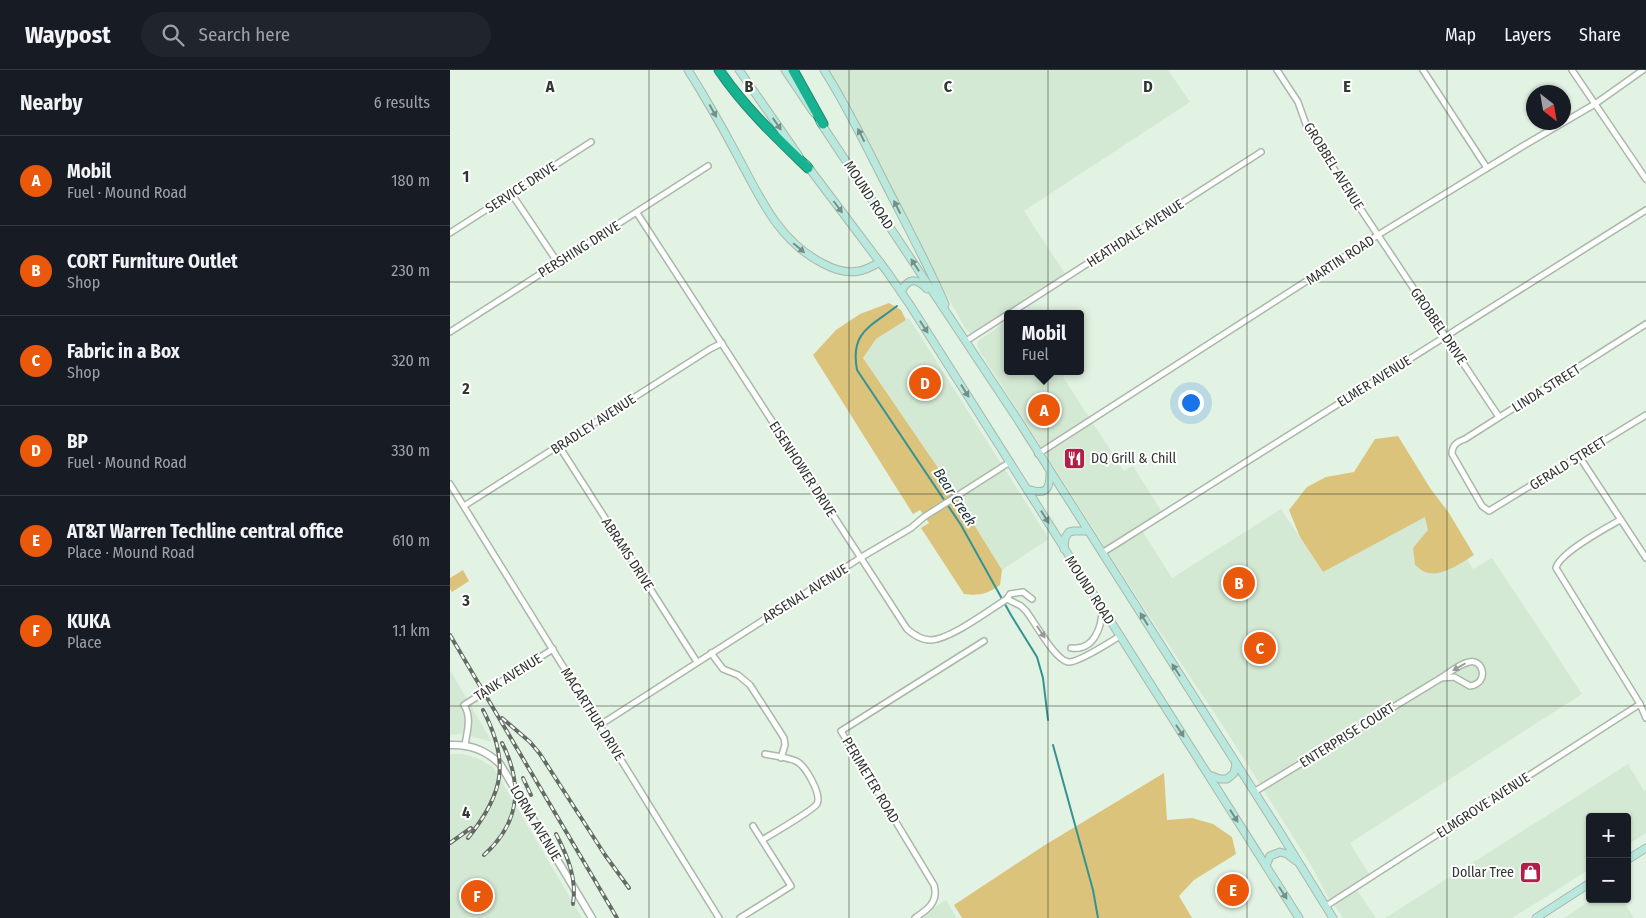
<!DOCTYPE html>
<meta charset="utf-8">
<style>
body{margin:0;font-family:"Fira Sans Condensed",sans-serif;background:#20242c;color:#f1f3f6}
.controls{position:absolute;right:15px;bottom:15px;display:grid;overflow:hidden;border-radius:5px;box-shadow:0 1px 4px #0004}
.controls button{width:45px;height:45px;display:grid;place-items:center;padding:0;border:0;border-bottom:1px solid #363941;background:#171b24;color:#f1f3f6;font:25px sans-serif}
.compass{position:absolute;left:1076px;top:15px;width:45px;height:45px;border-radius:50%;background:#171b24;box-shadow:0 1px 4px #0004;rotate:149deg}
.you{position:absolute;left:740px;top:332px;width:18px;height:18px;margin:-12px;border:4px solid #fff;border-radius:50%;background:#1a73e8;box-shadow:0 0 0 8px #1a73e833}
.badge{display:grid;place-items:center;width:32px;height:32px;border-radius:50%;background:#ea580c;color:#fff;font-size:16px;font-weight:700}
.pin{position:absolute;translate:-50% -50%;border:2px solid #fff;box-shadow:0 1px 5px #0006}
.popup{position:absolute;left:554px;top:240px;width:80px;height:65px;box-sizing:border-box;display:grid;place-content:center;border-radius:5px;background:#171b24;filter:drop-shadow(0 1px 4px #0005);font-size:16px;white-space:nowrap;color:#9ea1a6}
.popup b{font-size:19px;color:#f1f3f6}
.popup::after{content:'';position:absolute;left:50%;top:100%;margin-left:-10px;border:10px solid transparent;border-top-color:#171b24}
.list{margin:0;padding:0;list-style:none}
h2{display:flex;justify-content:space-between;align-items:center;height:65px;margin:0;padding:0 20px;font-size:21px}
h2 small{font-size:16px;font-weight:400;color:#9ea1a6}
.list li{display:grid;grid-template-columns:32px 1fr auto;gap:15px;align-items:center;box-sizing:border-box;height:90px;padding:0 20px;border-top:1px solid #363941}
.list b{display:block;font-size:19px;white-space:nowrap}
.list p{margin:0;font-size:16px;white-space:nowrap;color:#9ea1a6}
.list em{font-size:16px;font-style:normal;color:#9ea1a6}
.icon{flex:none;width:28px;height:28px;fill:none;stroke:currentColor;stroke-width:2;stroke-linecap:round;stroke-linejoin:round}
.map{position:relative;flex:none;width:1196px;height:848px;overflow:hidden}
header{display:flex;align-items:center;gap:30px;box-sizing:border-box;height:70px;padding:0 25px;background:#171b24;border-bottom:1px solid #363941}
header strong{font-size:24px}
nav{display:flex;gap:28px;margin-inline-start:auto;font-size:18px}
.search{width:350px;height:45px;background:#20242c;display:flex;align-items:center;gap:12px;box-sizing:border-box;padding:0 18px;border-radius:28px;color:#9ea1a6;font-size:19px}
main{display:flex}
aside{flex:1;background:#171b24}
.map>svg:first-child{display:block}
</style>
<header>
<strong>Waypost</strong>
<div class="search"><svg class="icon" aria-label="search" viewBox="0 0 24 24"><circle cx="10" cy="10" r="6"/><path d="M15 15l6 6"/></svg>Search here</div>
<nav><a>Map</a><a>Layers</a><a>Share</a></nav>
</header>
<main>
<aside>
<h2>Nearby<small>6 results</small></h2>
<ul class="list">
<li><span class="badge">A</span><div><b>Mobil</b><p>Fuel · Mound Road</p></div><em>180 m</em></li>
<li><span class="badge">B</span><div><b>CORT Furniture Outlet</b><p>Shop</p></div><em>230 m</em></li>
<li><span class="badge">C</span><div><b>Fabric in a Box</b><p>Shop</p></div><em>320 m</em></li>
<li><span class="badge">D</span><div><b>BP</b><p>Fuel · Mound Road</p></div><em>330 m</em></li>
<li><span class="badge">E</span><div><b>AT&amp;T Warren Techline central office</b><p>Place · Mound Road</p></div><em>610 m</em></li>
<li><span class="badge">F</span><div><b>KUKA</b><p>Place</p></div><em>1.1 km</em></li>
</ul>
</aside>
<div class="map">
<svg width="1196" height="848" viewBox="0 0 1196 848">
<rect width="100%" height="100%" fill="#e3f3e3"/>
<g fill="#d4e9d4">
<polygon points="377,0 718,0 740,32 574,141 616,205 521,263 518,262 514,256 502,235"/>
<polygon points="459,248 599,469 552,500 499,414 413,288 426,269"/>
<polygon points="558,250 558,301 620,301 613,307 674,401 683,396 712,442 690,457 722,508 831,439 873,502 983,435 1023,499 1042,488 1132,624 900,773 921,807 905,817 926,848 893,848 876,824 862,797 773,656 688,529 531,283 527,276 528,271"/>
<polygon points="0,600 42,672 12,664 0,665"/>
<polygon points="0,684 12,684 27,688 43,697 132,848 0,848"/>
<polygon points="1178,694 1194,721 1196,720 1196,763 1177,775 1177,747 1140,747 1140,799 1062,848 935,848"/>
<polygon points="1143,829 1172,829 1184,848 1114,848"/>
<polygon points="496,830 507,848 468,848"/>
</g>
<g fill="#dbc37b">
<path d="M439 233 451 240 456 250 426 269 413 288 499 414 552 500 550 515C537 524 530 526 514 524L471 458 479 453 470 440 463 444 363 285 386 260 410 244Z"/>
<path d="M948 366 980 418 999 443 1024 485C1011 493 991 508 975 502 972 501 968 497 965 495L963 478 978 460 975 447 873 502 850 467 839 440 857 417 876 407 904 402 925 369Z"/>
<polygon points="13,500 19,511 2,522 0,519 0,508"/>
<polygon points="714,703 717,750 742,748 763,754 782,767 786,784 744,810 729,826 742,848 512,848 504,835 595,775"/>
</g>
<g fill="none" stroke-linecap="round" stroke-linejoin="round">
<g stroke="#359294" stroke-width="2">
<path d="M447 236C420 257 400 262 407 300L511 455 561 545 587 587 593 608 598 650"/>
<polyline points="603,675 643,820 648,848"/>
</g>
<defs>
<g id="minor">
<polyline points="827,0 848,32 858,60 864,69 1049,347"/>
<polyline points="973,0 1037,98"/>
<polyline points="1122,0 1196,109"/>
<polyline points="61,123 108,193"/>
<path d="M187 143 457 559C464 565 471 570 481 570 501 569 539 540 557 529L560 524 573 522 582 529"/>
<polyline points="0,163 141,72"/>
<polyline points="559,244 811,82"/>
<path d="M1196 254 1015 369C1007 372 1002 375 1002 384L1032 436 1039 441 1196 345"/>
<polyline points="0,262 258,96"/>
<polyline points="516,271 558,244"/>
<polyline points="109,376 247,592"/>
<polyline points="588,384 928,165 1073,76 1145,34 1193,0"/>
<polyline points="1129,386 1196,488"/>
<polyline points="0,414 269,848"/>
<polyline points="14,436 260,279 272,273"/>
<path d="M1170 450C1156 458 1109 483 1106 498L1190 634 1196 648"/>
<polyline points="652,483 1196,140"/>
<path d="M557 529 571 536 576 541C585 552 604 589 618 592 628 593 660 572 670 566"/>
<path d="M621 578C644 581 652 557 652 539"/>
<polyline points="261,583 273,599 288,605 300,615 334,668 335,675 331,688"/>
<polyline points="150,655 410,488 461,458 474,447 560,392"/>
<path d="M15 675C17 661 22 648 14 635L103 579"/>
<path d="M804 722 991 608C999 603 1009 594 1019 592 1033 588 1040 613 1020 616L1004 607 991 608"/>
<path d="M312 770C322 764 362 741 367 734 372 724 355 695 346 691 336 687 325 686 315 684"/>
<polyline points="876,836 1190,634"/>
<polyline points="290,848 341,816 303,756"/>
<path d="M465 848C477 840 489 832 484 815L391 661 534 571"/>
</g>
<path id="tertiary" d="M0 675C20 674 36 680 50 694L142 848"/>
<g id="secondary">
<path d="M238 0C255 27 271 55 286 83 309 125 327 170 372 193 383 199 396 204 409 201 416 200 423 196 430 192"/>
<polyline points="289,0 349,86"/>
<polyline points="335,0 364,43"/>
<path d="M374 0C399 39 418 80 439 121 458 158 478 195 495 234"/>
<polyline points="370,52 566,347 828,759 883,848"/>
<polyline points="356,94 438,203 460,235 849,848"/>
<path d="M451 222C458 208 466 207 477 219"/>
<path d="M577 419C595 425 600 421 600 403"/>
<polyline points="614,479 615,468 619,462 624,461 637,461"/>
<polyline points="759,705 770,709 777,709 784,703 786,694"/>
<polyline points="1177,790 1196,778"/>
<polyline points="816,796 820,786 830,782 837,784 846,791"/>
<polyline points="1086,848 1140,813"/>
</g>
<g id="motorway">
<path d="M269 0C294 37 327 68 358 98"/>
<polyline points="343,0 373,54"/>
</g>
</defs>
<use href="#minor" stroke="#a9b8a9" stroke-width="8"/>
<use href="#tertiary" stroke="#a9b8a9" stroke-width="9"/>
<use href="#secondary" stroke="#a9b8a9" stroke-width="9"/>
<use href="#motorway" stroke="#20876f" stroke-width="11"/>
<use href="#minor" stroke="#fff" stroke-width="5"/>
<use href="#tertiary" stroke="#fff" stroke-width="6"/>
<use href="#secondary" stroke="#b9e8de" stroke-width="7"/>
<use href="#motorway" stroke="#17b391" stroke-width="9"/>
<defs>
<g id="rail">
<polyline points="0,565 167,848"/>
<polyline points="52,648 80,672 90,684 155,785 179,818"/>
<polyline points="73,708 81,725"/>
<path d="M106 764C118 787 127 809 123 834"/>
<path d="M18 768C54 723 60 692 33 640"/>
<polyline points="0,773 21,758"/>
<path d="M34 785C70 753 73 714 52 673"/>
</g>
</defs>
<use href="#rail" stroke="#636c63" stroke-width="4"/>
<use href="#rail" stroke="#fff" stroke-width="2" stroke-dasharray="5.5" stroke-linecap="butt"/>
</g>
<defs><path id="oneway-solid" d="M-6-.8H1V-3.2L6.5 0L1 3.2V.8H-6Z" transform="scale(1.25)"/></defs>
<g fill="#748f87">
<use href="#oneway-solid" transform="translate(263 41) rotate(61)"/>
<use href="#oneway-solid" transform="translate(327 54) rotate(55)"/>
<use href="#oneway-solid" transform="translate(411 65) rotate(-117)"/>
<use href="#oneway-solid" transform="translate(388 137) rotate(53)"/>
<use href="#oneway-solid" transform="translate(447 137) rotate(-117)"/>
<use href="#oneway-solid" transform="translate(349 178) rotate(40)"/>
<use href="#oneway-solid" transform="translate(465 195) rotate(-123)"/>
<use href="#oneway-solid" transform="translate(474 257) rotate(57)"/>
<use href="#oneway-solid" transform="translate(515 321) rotate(58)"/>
<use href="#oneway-solid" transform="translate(595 447) rotate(58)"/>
<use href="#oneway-solid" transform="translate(694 549) rotate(-122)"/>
<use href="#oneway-solid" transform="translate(726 600) rotate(-123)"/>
<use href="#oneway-solid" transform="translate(730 661) rotate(57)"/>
<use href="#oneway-solid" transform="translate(784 746) rotate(58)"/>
<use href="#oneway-solid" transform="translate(833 823) rotate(57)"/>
</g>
<g fill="#989a98">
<use href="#oneway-solid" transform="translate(591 562) rotate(56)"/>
<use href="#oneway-solid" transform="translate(1009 597) rotate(150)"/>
</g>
<path fill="none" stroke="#303630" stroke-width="1" stroke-opacity="0.55" d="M199 0V848M399 0V848M598 0V848M797 0V848M997 0V848M0 212H1196M0 424H1196M0 636H1196"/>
<defs>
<symbol id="restaurant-square" viewBox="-11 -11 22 22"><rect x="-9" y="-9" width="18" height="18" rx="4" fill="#b11f49" stroke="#fff"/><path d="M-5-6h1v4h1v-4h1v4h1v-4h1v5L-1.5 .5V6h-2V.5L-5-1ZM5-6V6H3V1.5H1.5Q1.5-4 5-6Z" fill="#fff"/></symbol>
<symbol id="shop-square" viewBox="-11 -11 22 22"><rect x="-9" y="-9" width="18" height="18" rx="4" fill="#b11f49" stroke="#fff"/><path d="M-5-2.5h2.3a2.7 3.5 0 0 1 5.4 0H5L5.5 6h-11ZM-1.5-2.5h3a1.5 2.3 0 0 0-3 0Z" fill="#fff"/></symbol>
</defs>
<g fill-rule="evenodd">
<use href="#restaurant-square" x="612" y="376" width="25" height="25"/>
<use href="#shop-square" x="1068" y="790" width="25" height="25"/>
</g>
<g text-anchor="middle" stroke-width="4" stroke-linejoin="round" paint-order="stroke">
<g font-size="14" fill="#303630" stroke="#fff">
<text transform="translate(884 96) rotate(58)" y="5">GROBBEL AVENUE</text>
<text transform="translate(71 117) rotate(-33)" y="5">SERVICE DRIVE</text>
<text transform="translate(419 125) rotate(57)" y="5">MOUND ROAD</text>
<text transform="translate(685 163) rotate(-33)" y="5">HEATHDALE AVENUE</text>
<text transform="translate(129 179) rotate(-32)" y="5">PERSHING DRIVE</text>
<text transform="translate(890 190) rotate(-33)" y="5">MARTIN ROAD</text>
<text transform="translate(989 256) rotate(56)" y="5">GROBBEL DRIVE</text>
<text transform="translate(924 311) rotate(-32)" y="5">ELMER AVENUE</text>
<text transform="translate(1096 318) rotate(-32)" y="5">LINDA STREET</text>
<text transform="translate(143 354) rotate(-33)" y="5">BRADLEY AVENUE</text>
<text transform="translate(1118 393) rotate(-32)" y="5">GERALD STREET</text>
<text transform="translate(353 399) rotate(57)" y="5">EISENHOWER DRIVE</text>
<text transform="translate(178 484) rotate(57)" y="5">ABRAMS DRIVE</text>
<text transform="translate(640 520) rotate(57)" y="5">MOUND ROAD</text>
<text transform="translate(355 523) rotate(-32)" y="5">ARSENAL AVENUE</text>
<text transform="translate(58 607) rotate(-32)" y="5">TANK AVENUE</text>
<text transform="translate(143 644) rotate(58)" y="5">MACARTHUR DRIVE</text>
<text transform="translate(897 665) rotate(-32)" y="5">ENTERPRISE COURT</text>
<text transform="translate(421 710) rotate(59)" y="5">PERIMETER ROAD</text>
<text transform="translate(1033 735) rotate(-33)" y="5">ELMGROVE AVENUE</text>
<text transform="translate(86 753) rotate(59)" y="5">LORNA AVENUE</text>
</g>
<g font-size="14" fill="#303630" stroke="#fff" text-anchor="start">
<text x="641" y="393">DQ Grill &amp; Chill</text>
<text x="1064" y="807" text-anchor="end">Dollar Tree</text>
</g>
<g font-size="15" font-style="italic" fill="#1e3435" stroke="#fff">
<text transform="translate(505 427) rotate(57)" y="5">Bear Creek</text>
</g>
</g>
<g font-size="16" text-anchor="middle" font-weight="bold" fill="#303630" stroke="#fff" stroke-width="4" stroke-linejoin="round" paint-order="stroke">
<text x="100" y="22">A</text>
<text x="299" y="22">B</text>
<text x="498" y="22">C</text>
<text x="698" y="22">D</text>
<text x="897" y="22">E</text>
<text x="16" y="112">1</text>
<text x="16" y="324">2</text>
<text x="16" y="536">3</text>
<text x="16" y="748">4</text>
</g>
</svg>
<div class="controls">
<button>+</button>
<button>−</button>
</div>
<svg class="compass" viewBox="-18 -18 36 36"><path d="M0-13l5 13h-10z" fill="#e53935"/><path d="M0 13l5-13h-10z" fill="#9ea1a6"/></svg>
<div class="you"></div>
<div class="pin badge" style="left:594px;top:340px">A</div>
<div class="popup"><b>Mobil</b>Fuel</div>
<div class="pin badge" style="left:789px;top:513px">B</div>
<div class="pin badge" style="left:810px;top:578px">C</div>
<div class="pin badge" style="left:475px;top:313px">D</div>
<div class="pin badge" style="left:783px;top:820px">E</div>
<div class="pin badge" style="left:27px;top:826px">F</div>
</div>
</main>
